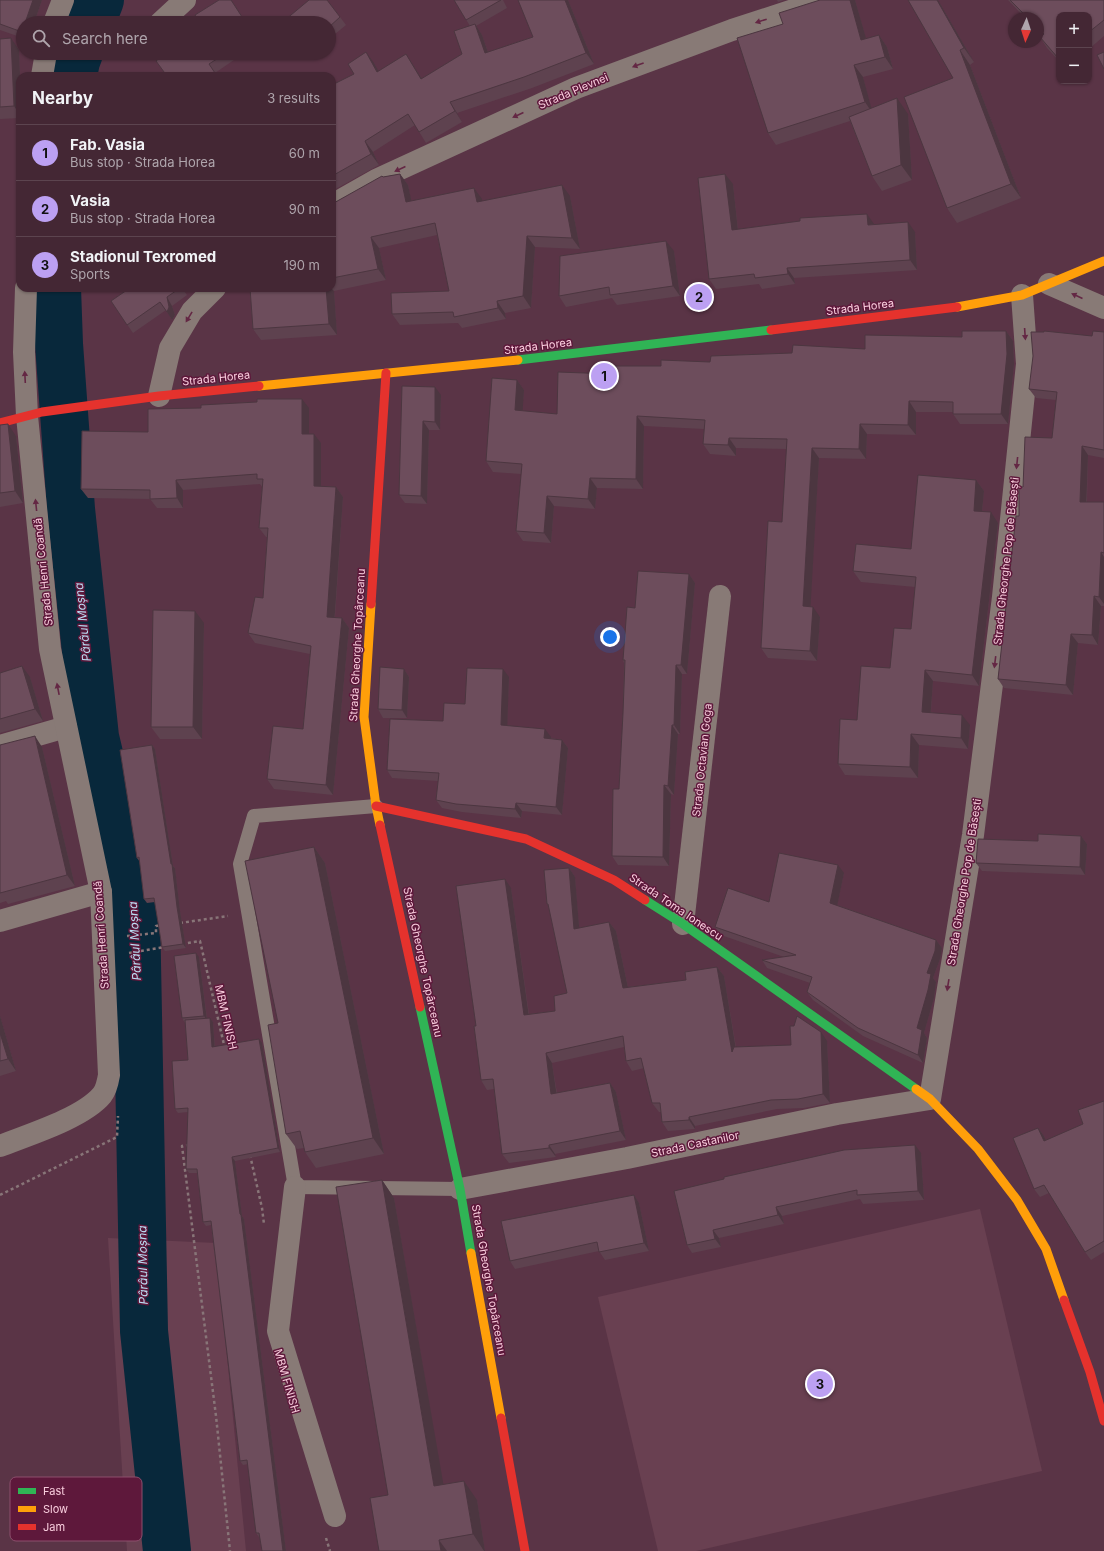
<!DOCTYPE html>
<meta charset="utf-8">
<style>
body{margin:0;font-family:Inter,sans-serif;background:#4e3340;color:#f1f3f6}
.controls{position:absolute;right:12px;top:12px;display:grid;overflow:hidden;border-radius:8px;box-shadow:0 1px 3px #0004}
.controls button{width:36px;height:36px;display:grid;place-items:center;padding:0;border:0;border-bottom:1px solid #5c444f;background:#442734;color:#f1f3f6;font:20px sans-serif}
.compass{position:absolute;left:1008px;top:12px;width:36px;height:36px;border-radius:50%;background:#442734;box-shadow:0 1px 3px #0004;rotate:183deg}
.you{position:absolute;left:610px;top:637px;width:14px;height:14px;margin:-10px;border:3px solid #fff;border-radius:50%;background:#1a73e8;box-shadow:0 0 0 6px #1a73e833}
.badge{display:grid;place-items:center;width:26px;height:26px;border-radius:50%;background:#bca0f2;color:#111;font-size:13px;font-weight:700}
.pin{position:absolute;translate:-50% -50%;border:2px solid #fff;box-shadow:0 1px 4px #0006}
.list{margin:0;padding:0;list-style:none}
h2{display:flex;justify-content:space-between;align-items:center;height:52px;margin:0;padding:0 16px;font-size:17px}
h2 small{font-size:13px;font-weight:400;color:#afa5ac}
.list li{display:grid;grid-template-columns:26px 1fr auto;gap:12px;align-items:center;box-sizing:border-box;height:56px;padding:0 16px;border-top:1px solid #5c444f}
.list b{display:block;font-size:15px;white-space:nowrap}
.list p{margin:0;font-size:13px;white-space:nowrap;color:#afa5ac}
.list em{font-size:13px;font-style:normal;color:#afa5ac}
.icon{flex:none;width:22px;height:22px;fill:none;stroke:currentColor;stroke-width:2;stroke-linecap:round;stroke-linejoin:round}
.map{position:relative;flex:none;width:1104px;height:1551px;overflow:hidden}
.search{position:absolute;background:#442734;box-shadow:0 1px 3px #0004;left:16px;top:16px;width:320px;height:44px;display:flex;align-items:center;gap:10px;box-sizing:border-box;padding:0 14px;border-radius:22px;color:#afa5ac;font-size:15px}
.panel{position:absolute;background:#442734;box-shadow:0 1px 3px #0004;left:16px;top:72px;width:320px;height:220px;border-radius:12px}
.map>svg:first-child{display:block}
</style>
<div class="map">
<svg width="1104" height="1551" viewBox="0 0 1104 1551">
<rect width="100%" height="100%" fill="#5a3446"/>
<g fill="#694051">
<polygon points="980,1209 1042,1471 696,1551 658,1551 598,1297"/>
<polygon points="108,1238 216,1243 246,1551 169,1551 142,1249 144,1331 167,1551 127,1551"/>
</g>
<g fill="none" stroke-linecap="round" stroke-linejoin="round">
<g stroke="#08283b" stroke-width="48">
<polyline points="91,23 100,0"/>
<polyline points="73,76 76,61 79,53"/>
<polyline points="57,288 59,344 71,509 95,737 136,910 144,1331 167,1551"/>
</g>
<g stroke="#887578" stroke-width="2.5" stroke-dasharray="3 3" stroke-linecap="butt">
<polyline points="180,923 228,916"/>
<polyline points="127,936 156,933 156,926 161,925"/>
<polyline points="182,944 200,941 225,1049"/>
<polyline points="129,953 165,947"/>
<polyline points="189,1145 182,1146 216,1416 230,1551"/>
<polyline points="250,1155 262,1208 264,1224"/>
<polyline points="0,1195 117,1137 118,1116"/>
<polyline points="326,1538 330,1551"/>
</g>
<polyline stroke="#887a76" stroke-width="14" points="376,806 254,816 240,864 295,1187 460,1189"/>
<g stroke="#887a76" stroke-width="22">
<polyline points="54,23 63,0"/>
<polyline points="160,23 185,0"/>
<polyline points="42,76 46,53"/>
<polyline points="332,205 376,180 576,88 732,30 824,0"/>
<polyline points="1049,284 1104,308"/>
<polyline points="159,396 170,348 192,311 215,288"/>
<polyline points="0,746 66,727"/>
<polyline points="0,921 101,892"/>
<polyline points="683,924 720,596"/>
<path d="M0 1146C28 1135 83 1118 102 1095 106 1090 108 1081 109 1075L101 892 50 649 27 416 24 352 26 288"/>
<polyline points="295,1187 278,1331 335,1516"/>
<polyline points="460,1189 627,1158 837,1114 930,1099 973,835 1003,597 1027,364 1022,295"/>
</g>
<g stroke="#30b455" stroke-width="9">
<polyline points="518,360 771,330"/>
<polyline points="645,900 683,924 916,1089"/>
<polyline points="420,1007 460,1189 471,1253"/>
</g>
<g stroke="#ff9f0a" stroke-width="9">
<polyline points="957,307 1022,295 1104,261"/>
<polyline points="259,386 518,360"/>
<polyline points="371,604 364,717 376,806 380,825"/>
<polyline points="916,1089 930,1099 978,1149 1017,1200 1046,1249 1064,1300"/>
<polyline points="471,1253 501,1418"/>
</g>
<g stroke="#e5322d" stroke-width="9">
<polyline points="771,330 957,307"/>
<polyline points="0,423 42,412 159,396 259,386"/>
<polyline points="371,604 386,373"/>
<polyline points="376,806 526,839 614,880 645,900"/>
<polyline points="380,825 420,1007"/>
<polyline points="1064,1300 1090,1372 1104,1421"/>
<polyline points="501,1418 525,1551"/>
</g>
</g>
<g fill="#5e424f">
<polygon points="0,0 42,0 34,23 23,23 23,38 0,30"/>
<polygon points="454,0 503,0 507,8 476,26 482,35 488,52 533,37 568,0 594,64 532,88 457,113 462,122 426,143 415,125 373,152 379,165 332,191 332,85 354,74 374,63 378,71 413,65 422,79 462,54 470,26"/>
<polygon points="777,0 784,0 778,2"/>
<polygon points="820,0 855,0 866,39 879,35 887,47 893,69 863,77 871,108 908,114 912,180 882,191 872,176 850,121 776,145 768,133 783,24"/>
<polygon points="938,0 974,62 970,65 1021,198 957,223 947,208 953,78"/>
<polygon points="1008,0 1104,0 1104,36 1089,49 1089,15 1059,15 1059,61 1047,48 1040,37 1042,36 1038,31 1038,18 1025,18"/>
<polygon points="340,17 346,25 329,39 329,23"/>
<polygon points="0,39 19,50 20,76 20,118 0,119"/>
<polygon points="166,53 244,53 215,73"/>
<polygon points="400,174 408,185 411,201 482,199 482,201 570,196 580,249 535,247 531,308 505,313 506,319 462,328 458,323 400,325 392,314 449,291 437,235 379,248 386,280 334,291 337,335 261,340 253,329 250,288 332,288 332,204 383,177"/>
<polygon points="733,184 738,229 874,224 915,232 917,270 794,278 795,284 762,289 759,284 716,289 709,279"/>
<polygon points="674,251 680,296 617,305 612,298 566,307 559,296"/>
<polygon points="130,288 182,288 187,295 172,306 175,315 172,320 166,310 133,333 111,301"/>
<polygon points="1006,331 1013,341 1014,364 1008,424 960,424 953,414 953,412 916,412 916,435 867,434 866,459 819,458 810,607 820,617 817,661 768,658 761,648 782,522 787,449 736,448 736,456 710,454 703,444 704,429 644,426 643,489 597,488 595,509 554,506 551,543 523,541 516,531 521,474 493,472 486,461 517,380 524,390 522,411 557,414 611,374 661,366 710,362 792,353 865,349"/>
<polygon points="1104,332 1104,458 1088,455 1087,502 1104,502 1104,606 1101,606 1098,645 1078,643 1073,695 1004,688 998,679 1019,516 1023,487 1052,438 1056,400 1036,398 1029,389 1092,336"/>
<polygon points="402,386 441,395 440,430 429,430 427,504 405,503 399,495"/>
<polygon points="309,408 309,434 321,443 321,486 336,487 343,497 335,617 342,618 349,628 333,795 274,789 267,779 303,729 310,654 255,643 248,633 263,598 267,537 266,537 259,528 262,487 260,484 183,490 183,508 157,508 150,499 88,498 81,489 148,432"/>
<polygon points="0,425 16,436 23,503 0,507"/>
<polygon points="976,480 984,491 982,512 998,523 979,686 933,681 931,712 970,725 968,749 919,745 918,778 845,775 838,764 857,720 890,668 911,629 915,587 861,582 853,571 911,549"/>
<polygon points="689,574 695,583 687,674 682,674 680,734 678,734 674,795 671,794 669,866 618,865 612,856 619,789 623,713 624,663 623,660 635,608"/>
<polygon points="204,623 202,739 160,739 151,727"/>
<polygon points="404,669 409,677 407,718 383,718 378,709"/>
<polygon points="0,673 30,677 43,721 0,733"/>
<polygon points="509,677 507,725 551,737 551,738 562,740 568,748 562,815 522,811 521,818 462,812 442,808 436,800 438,781 392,778 387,770 443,721 465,704"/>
<polygon points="0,745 42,747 75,886 8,904 6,901 0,903"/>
<polygon points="152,745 155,749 173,866 175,868 180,911 186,948 165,951 162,947 155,902 147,903 144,899 140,862 137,858"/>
<polygon points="1081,836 1087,844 1085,875 982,871 976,863 1038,841"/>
<polygon points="314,847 325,863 384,1154 316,1168 305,1152 304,1148 297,1149 286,1134 278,1023"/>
<polygon points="569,868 575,877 579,928 609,922 616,931 628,987 686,980 717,967 724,976 736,1047 791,1045 827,1041 830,1103 804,1108 777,1109 695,1126 695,1129 668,1131 662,1122 661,1112 659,1112 652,1103 644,1068 632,1071 626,1061 624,1047 552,1063 557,1093 610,1083 616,1092 626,1140 555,1154 556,1157 509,1163 502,1154 494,1089 487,1090 481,1080 476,1026 511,888 529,1014 555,1011 567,993 549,907 547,904"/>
<polygon points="844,873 837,905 936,940 942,948 940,959 933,978 936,982 934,998 924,1033 927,1038 923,1063 863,1036 813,1000 807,992 810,983 767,968 762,960 784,957 721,935 715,927 769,902"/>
<polygon points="199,957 207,1018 210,1018 213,1022 215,1047 262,1043 280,1152 235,1161 242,1216 244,1219 286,1551 262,1551 260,1537 259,1537 256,1533 248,1464 243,1465 240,1461 211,1225 206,1226 203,1222 197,1173 189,1173 186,1169 188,1112 178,1113 175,1109 188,1060 185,1023 182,1018"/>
<polygon points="0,1016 16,1071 0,1076"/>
<polygon points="1104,1101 1104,1252 1091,1260 1085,1252 1049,1193 1040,1197 1034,1189 1038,1128 1044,1136 1046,1141 1083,1124"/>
<polygon points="921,1153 924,1200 863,1204 860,1199 782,1216 784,1224 719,1238 721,1247 692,1253 687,1245 674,1191"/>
<polygon points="382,1180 394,1198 443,1485 477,1500 485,1551 379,1551 388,1495"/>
<polygon points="634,1195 639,1203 649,1251 605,1260 599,1251 515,1269 510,1261"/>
</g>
<g fill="#4c3640">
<polygon points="33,0 42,0 34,23 25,23"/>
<polygon points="565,0 568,0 594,64 586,53"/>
<polygon points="850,0 855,0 870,52 861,40"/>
<polygon points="937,0 938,0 974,62 964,48"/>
<polygon points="475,24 482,35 492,64 485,53"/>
<polygon points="879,35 887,47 893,69 885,57"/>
<polygon points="11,38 19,50 20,76 20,115 14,106"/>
<polygon points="960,50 970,65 1021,198 1011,184"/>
<polygon points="366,52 374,63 385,83 377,72"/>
<polygon points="406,54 413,65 429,90 421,79"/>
<polygon points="854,65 863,77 873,114 865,102"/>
<polygon points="897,98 908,114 912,180 901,165"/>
<polygon points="450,102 457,113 462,122 455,111"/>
<polygon points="365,141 373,152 379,165 371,154"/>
<polygon points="400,174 408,185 414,213 406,202"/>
<polygon points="725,174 733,184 739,240 732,230"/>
<polygon points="562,185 570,196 580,249 572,238"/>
<polygon points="474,188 482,199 485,213 477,202"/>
<polygon points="867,214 874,224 868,225"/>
<polygon points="908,222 915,232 917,270 910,260"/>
<polygon points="527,236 535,247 531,308 523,296"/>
<polygon points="371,237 379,248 386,280 378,269"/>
<polygon points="666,241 674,251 680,296 673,286"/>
<polygon points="787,268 794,278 795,284 788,274"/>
<polygon points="326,288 331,288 334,291 337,335 329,324"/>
<polygon points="167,297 172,306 175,315 172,320 167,312"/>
<polygon points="497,301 505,313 506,319 498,308"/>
<polygon points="1006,331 1013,341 1014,364 1008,424 1001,414"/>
<polygon points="517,380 524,390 522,420 515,410"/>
<polygon points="435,387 441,395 440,430 435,422"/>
<polygon points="302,399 309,408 309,443 302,434"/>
<polygon points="909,401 916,412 916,435 908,425"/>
<polygon points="637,416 644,426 643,489 636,479"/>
<polygon points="423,421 429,430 427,504 421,496"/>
<polygon points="8,424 16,436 23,503 15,491"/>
<polygon points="860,424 867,434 866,459 859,449"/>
<polygon points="314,434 321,443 321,495 314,486"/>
<polygon points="729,438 736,448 736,456 728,445"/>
<polygon points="1082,446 1088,455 1086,511 1080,502"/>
<polygon points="812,448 819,458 810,616 803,606"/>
<polygon points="590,478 597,488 595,509 588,499"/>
<polygon points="176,480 183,490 183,508 177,498"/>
<polygon points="976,480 984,491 981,522 974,511"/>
<polygon points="336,487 343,497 334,626 327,617"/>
<polygon points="547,496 554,506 551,543 544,533"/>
<polygon points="991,512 998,523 979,686 972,675"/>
<polygon points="1101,552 1104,557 1104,604 1099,597"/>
<polygon points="689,574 695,583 687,674 681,665"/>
<polygon points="1094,596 1101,606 1098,645 1092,635"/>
<polygon points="813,607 820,617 817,661 810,651"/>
<polygon points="195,611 204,623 202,739 193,727"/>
<polygon points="342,618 349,628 333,795 326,785"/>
<polygon points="1071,634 1078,643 1073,695 1066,685"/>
<polygon points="676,665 682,674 680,734 674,725"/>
<polygon points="22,666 30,677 43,721 35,709"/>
<polygon points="404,669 409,677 407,718 402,710"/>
<polygon points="503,669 509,677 507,733 501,725"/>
<polygon points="925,670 933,681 930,722 922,712"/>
<polygon points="962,715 970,725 968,749 961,738"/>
<polygon points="672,725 678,734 674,795 668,786"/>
<polygon points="545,729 551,737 550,746 544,738"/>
<polygon points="911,734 919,745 918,778 910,767"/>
<polygon points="35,736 42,747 75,886 67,875"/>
<polygon points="562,740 568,748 562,815 556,807"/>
<polygon points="152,745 155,749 173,866 175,868 180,911 186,948 183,944 177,907"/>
<polygon points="664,785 671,794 669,866 663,857"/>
<polygon points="516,803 522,811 521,818 515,809"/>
<polygon points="1081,836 1087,844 1085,875 1080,867"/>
<polygon points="314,847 325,863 384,1154 373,1138"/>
<polygon points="838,865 844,873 836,911 830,903"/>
<polygon points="569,868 575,877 580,938 574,929"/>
<polygon points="505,879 511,888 530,1024 524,1015"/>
<polygon points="609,922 616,931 630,997 623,988"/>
<polygon points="936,940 942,948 940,959 933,978 936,982 934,998 924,1033 927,1038 923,1063 918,1055 917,1028 927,973"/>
<polygon points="196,953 199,957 207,1020 204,1016"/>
<polygon points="717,967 724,976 738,1062 732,1052"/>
<polygon points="0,1016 16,1071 8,1059 0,1033"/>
<polygon points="210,1018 213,1022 215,1051 212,1047"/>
<polygon points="821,1032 827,1041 830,1103 823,1094"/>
<polygon points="259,1039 262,1043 280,1152 278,1148"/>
<polygon points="546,1053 552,1063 558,1104 551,1094"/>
<polygon points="610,1083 616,1092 626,1140 620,1131"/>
<polygon points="689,1117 695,1126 695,1129 689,1120"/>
<polygon points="1038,1128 1044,1136 1050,1150 1044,1141"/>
<polygon points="549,1145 555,1154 556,1157 549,1148"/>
<polygon points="915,1145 921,1153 924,1200 918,1191"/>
<polygon points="232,1157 235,1161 242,1216 244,1219 286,1551 283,1551"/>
<polygon points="382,1180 394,1198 447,1505 434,1486"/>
<polygon points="634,1195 639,1203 649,1251 644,1243"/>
<polygon points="776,1207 782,1216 784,1224 778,1215"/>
<polygon points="713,1230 719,1238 721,1247 715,1239"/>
<polygon points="464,1481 477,1500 485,1551 484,1551 473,1534"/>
<polygon points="439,1540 447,1551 441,1551"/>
</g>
<g fill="#6d4d5c" stroke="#4c3640">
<polygon points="0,0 33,0 25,23 23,23 23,30 22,32 0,24"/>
<polygon points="219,0 231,0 246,23 200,23 195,15"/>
<polygon points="309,0 327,0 340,17 329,27 329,23 287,23 285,20"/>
<polygon points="454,0 501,0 466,20"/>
<polygon points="518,0 565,0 586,53 524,77 450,102 455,111 419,132 408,114 365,141 371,154 332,176 332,85 354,74 348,64 366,52 377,72 406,54 421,79 462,54 454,31 475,24 485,53 533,37"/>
<polygon points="820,0 850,0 861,40 879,35 885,57 854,65 865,102 768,133 737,38 783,24 779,13"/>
<polygon points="908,0 937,0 964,48 960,50 1011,184 947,208 904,97 953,78"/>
<polygon points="1010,0 1104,0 1104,20 1089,32 1089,15 1059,15 1059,57 1058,58 1040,37 1044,34 1038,28 1038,18 1028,18"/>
<polygon points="11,38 14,106 0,107 0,39"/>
<polygon points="1104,52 1104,69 1097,55"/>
<polygon points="166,53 226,53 209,64 217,76 167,76 156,61"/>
<polygon points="897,98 901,165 872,176 849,117"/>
<polygon points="400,174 406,202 474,188 477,202 562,185 572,238 527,236 523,296 497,301 498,308 454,317 453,312 392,314 391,293 449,291 435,223 371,237 378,269 332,278 332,204 382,176 383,177"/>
<polygon points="725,174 732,230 800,221 800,218 867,214 868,225 908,222 910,260 787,268 788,274 755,278 754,274 709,279 698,178"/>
<polygon points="666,241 673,286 610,295 609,287 559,296 560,256"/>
<polygon points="130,288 180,288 167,297 169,307 167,312 160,302 127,325 111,301"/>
<polygon points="250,288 326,288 329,324 253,329"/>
<polygon points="962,331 1006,331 1007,354 1001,414 953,414 953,402 909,401 908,425 860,424 859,449 812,448 803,606 813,607 810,651 761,648 768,521 782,522 787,439 729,438 728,445 703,444 705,420 637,416 636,479 590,478 588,499 547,496 544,533 516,531 522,464 486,461 492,378 517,380 515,410 557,414 558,372 611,374 611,366 661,366 661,360 710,362 711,356 792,353 793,345 865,349 865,335 962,337"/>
<polygon points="1044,331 1092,336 1093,331 1104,332 1104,450 1082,446 1080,502 1104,502 1104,553 1101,552 1099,597 1094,596 1092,635 1071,634 1066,685 998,679 1016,516 1019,516 1019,487 1023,487 1025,437 1052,438 1057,392 1029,389 1033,356 1031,332 1044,332"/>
<polygon points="402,386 435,387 435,422 423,421 421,496 399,495"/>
<polygon points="257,399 302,399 302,434 314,434 314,486 336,487 327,617 342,618 326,785 267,779 273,726 303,729 311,646 248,633 255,597 263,598 268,528 259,528 263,479 257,479 257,474 176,480 177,498 150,499 150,490 81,489 82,431 148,432 148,409 201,408 201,405 257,402"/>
<polygon points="8,424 15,491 0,493 0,425"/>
<polygon points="918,475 976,480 974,511 991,512 972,675 925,670 922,712 962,715 961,738 911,734 910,767 838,764 840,719 857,720 861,666 890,668 894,628 911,629 916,577 853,571 856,544 911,549"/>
<polygon points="638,571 689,574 681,665 676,665 674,725 672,725 668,786 664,785 663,857 612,856 613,789 619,789 623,713 625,660 623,660 627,607 635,608"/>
<polygon points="153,610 195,611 193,727 151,727"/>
<polygon points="22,666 35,709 0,719 0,673"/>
<polygon points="380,667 404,669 402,710 378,709"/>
<polygon points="467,668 503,669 501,725 545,729 544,738 562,740 556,807 516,803 515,809 456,804 436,800 439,773 387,770 390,719 443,721 444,703 465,704"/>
<polygon points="35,736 67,875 0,893 0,745"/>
<polygon points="152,745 171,864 172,864 177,907 183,944 162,947 154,898 144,899 139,857 137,858 120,750"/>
<polygon points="1038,834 1081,836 1080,867 976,863 978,839 1038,841"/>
<polygon points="314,847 373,1138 305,1152 300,1131 286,1134 268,1025 278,1023 245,861"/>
<polygon points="779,853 838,865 830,903 936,940 935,951 927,973 931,974 928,990 917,1028 922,1030 918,1055 858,1028 807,992 812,977 762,960 796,955 715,927 728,888 769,902"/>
<polygon points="569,868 574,929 609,922 623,988 686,980 685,972 717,967 732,1052 734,1047 791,1045 790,1026 794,1026 797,1016 821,1032 823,1094 798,1099 771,1100 689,1117 689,1120 662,1122 660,1103 652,1103 641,1058 626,1061 623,1036 546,1053 551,1094 610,1083 620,1131 549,1145 549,1148 502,1154 493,1079 481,1080 474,1026 476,1026 456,886 505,879 524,1015 555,1011 554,996 567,993 548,904 547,904 544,870"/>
<polygon points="196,953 204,1016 182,1018 174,956"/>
<polygon points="210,1018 212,1047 259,1039 278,1148 232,1157 240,1214 241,1215 283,1551 262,1551 259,1533 256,1533 247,1460 240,1461 211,1221 203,1222 197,1169 186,1169 188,1108 175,1109 172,1061 188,1060 185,1020"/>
<polygon points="0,1033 8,1059 0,1061"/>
<polygon points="1104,1101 1104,1241 1085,1252 1044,1185 1034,1189 1013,1138 1038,1128 1044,1141 1083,1124 1078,1110"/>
<polygon points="915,1145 918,1191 857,1195 857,1190 776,1207 778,1215 713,1230 715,1239 687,1245 674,1191 724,1179 724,1177 844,1150"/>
<polygon points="382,1180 434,1486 464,1481 473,1534 439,1540 441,1551 379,1551 370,1498 388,1495 336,1187"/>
<polygon points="634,1195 644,1243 599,1252 597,1242 510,1261 501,1221"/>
</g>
<defs><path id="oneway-solid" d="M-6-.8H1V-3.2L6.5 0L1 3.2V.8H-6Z"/></defs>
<g fill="#642744">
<use href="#oneway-solid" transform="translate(761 21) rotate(162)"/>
<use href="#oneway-solid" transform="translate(638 65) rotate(160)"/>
<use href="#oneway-solid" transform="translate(518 115) rotate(155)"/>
<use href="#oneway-solid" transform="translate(400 169) rotate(155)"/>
<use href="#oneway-solid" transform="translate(1077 296) rotate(-156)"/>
<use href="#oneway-solid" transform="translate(189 317) rotate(121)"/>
<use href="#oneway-solid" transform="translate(1025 334) rotate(86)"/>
<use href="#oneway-solid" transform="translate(25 377) rotate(-93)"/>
<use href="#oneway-solid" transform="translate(1017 463) rotate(96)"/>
<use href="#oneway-solid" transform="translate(36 505) rotate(-96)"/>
<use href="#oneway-solid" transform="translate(995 662) rotate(97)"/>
<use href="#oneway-solid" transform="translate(58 689) rotate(-101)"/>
<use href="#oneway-solid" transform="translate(948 985) rotate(99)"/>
</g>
<g text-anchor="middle" stroke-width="3" stroke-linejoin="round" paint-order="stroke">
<g font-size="11" fill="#f9cddd" stroke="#5e183b">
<text transform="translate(573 91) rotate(-23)" y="4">Strada Plevnei</text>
<text transform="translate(860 307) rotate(-7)" y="4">Strada Horea</text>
<text transform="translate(538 346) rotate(-7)" y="4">Strada Horea</text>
<text transform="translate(216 378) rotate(-6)" y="4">Strada Horea</text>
<text transform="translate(1006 561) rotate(-84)" y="4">Strada Gheorghe Pop de Băsești</text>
<text transform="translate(43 572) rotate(-96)" y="4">Strada Henri Coandă</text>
<text transform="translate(357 645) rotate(-87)" y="4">Strada Gheorghe Topârceanu</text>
<text transform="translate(702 760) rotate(-84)" y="4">Strada Octavian Goga</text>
<text transform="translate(964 882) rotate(-81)" y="4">Strada Gheorghe Pop de Băsești</text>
<text transform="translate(676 907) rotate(34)" y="4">Strada Toma Ionescu</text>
<text transform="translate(101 935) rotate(-94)" y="4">Strada Henri Coandă</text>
<text transform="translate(423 962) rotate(78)" y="4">Strada Gheorghe Topârceanu</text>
<text transform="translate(226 1017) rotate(77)" y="4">MBM FINISH</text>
<text transform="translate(695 1144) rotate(-12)" y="4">Strada Castanilor</text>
<text transform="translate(489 1280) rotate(80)" y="4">Strada Gheorghe Topârceanu</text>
<text transform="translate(287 1381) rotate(74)" y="4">MBM FINISH</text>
</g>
<g font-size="12" font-style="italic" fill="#bbdff5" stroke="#5e183b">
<text transform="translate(83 622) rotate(-96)" y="4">Pârâul Moșna</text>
<text transform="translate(135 941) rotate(-93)" y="4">Pârâul Moșna</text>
<text transform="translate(143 1265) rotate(-91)" y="4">Pârâul Moșna</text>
</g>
</g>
<rect x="10" y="1477" width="132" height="64" rx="6" fill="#5e183b" stroke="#8c4e6c" stroke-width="1"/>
<rect x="18" y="1488" width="18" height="6" fill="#30b455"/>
<rect x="18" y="1506" width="18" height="6" fill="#ff9f0a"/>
<rect x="18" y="1524" width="18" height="6" fill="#e5322d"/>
<g font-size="11" fill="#f9cddd">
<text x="43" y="1495">Fast</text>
<text x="43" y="1513">Slow</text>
<text x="43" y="1531">Jam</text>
</g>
</svg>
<div class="controls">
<button>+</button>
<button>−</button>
</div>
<svg class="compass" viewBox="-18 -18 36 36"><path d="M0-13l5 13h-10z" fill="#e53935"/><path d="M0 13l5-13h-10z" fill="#afa5ac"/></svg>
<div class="you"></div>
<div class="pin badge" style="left:604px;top:376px">1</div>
<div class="pin badge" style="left:699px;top:297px">2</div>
<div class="pin badge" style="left:820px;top:1384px">3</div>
<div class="search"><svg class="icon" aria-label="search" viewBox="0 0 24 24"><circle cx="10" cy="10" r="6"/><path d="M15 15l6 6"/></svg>Search here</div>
<section class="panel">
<h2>Nearby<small>3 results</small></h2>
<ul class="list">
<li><span class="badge">1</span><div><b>Fab. Vasia</b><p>Bus stop · Strada Horea</p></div><em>60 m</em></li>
<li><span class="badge">2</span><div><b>Vasia</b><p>Bus stop · Strada Horea</p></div><em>90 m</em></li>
<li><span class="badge">3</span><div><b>Stadionul Texromed</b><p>Sports</p></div><em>190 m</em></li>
</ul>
</section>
</div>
